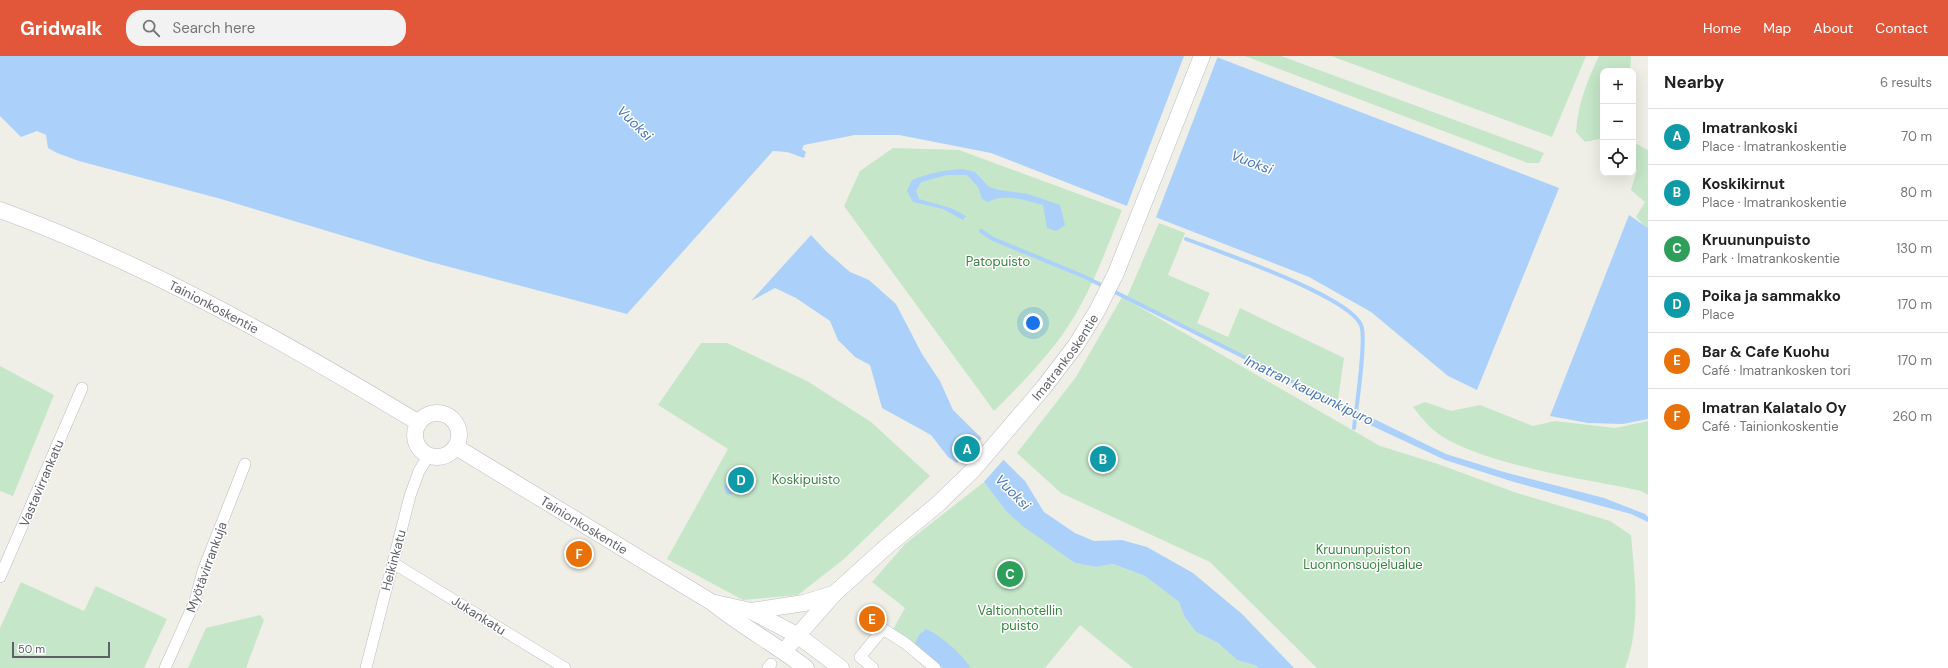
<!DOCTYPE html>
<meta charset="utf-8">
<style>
body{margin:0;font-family:"DM Sans",sans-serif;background:#f2f2f2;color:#222}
.controls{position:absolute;right:12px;top:12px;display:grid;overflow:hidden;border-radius:8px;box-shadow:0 4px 16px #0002}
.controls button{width:36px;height:36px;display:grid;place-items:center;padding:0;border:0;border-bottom:1px solid #e0e0e0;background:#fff;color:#222;font:20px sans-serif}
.scale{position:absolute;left:12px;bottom:10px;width:98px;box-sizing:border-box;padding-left:4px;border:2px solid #5e6166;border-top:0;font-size:11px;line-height:14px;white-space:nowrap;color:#5e6166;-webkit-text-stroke:3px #fff;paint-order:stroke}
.you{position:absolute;left:1033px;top:267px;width:14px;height:14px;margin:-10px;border:3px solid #fff;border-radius:50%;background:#1a73e8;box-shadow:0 0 0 6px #1a73e833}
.badge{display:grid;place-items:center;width:26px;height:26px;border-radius:50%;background:#e2573a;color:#fff;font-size:13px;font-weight:700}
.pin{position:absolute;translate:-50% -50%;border:2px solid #fff;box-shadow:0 1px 4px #0006}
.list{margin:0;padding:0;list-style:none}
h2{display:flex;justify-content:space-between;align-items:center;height:52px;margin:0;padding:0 16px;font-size:17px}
h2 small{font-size:13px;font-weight:400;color:#767676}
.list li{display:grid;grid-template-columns:26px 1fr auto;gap:12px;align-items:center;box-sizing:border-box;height:56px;padding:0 16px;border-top:1px solid #e0e0e0}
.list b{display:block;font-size:15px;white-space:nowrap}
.list p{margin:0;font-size:13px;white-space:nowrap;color:#767676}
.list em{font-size:13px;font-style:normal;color:#767676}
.icon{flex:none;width:22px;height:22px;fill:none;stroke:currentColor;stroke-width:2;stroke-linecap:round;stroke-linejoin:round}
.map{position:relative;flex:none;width:1648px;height:612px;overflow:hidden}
header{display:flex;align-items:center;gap:24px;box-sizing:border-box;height:56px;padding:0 20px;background:#e2573a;color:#fff}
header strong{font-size:19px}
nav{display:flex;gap:22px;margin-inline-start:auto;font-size:14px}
.search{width:280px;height:36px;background:#f2f2f2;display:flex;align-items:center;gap:10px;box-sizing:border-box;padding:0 14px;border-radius:16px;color:#767676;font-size:15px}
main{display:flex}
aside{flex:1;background:#fff}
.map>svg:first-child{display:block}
</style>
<header>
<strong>Gridwalk</strong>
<div class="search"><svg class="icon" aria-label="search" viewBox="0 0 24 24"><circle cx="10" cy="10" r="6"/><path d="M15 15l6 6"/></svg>Search here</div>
<nav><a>Home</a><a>Map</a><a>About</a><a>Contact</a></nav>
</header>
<main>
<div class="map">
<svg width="1648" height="612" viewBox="0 0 1648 612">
<rect width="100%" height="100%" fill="#f0efe7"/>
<g fill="#c5e6c8">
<polygon points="1245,0 1281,0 1544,97 1539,107 1528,107"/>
<polygon points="1331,0 1586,0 1552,81"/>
<path d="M1599 0H1631L1630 15H1603V82L1585 86 1576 76C1578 47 1587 26 1599 0Z"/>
<polygon points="1635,87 1648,94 1648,173 1636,161 1645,146 1631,134 1637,114 1633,112 1633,94"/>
<path d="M893 92 959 94 1122 154C1106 194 1091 236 1067 272 1046 303 1020 329 994 355L844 150 860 115Z"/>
<polygon points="1159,167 1185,177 1168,219 1210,237 1197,267 1228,281 1240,252 1344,302 1338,344 1220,289 1127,241"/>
<path d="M1122 241 1380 390 1438 408 1514 436 1610 465 1631 479C1635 523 1641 570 1625 612H1317L1210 506 1061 437 1017 397 1076 321Z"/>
<polygon points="701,287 727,287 807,325 871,366 930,420 844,503 798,539 743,544 667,503 728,393 658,349"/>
<polygon points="0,310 54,339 13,440 0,435"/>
<path d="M1425 346 1451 355 1480 349 1533 370 1555 365 1615 372 1648 365V439L1641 435C1581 422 1502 412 1448 384 1433 376 1423 364 1413 351Z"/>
<polygon points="984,426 1006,455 1075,507 1096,511 1113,508 1145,520 1179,546 1184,560 1196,576 1218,587 1237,604 1257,610 1258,612 1133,612 1080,569 1045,612 935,612 891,577 905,552 872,526 905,488"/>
<polygon points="21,526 84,555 96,530 167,563 144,612 0,612 0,572"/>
<polygon points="260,559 264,564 246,612 188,612 206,572"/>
</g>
<g fill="#abd1fb">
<polygon points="0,0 1214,0 1559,132 1477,334 1448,320 1371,256 1309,221 991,97 899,79 855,79 804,89 802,93 806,96 804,102 787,96 773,95 627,258 427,205 221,143 79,105 57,97 48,92 46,79 37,75 21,81 0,60"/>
<path d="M963 113 975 116 989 131 999 134 1028 138 1060 149 1065 169 1056 175 1047 172 1043 149C1025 144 1004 137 988 146L982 143 978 131 967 119H947L921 126 916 135 919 143 951 152 966 160 963 164 943 153 913 146 907 135 912 124C929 117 945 114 963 113Z"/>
<polygon points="1629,159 1648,172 1648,363 1623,368 1588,367 1550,360"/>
<polygon points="811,179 826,195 850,216 869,224 896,248 922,298 940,325 953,354 1025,425 1044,456 1075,477 1094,485 1122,484 1147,491 1193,517 1242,558 1294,612 1258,612 1257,610 1237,604 1218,587 1196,576 1184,560 1179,546 1145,520 1113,508 1096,511 1075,507 1024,471 1006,455 984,426 948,401 931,379 882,352 870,309 855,301 838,284 830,265 796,242 775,232 751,245"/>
<polygon points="1364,362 1372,362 1446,398 1504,416 1604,442 1645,458 1648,461 1648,466 1631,458 1514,426 1445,404 1370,369"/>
<path d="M739 423C744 422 753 428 755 433L752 436C740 433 733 440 726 438L724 430 728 427H736Z"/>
<path d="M926 573C940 579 962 598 970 611L968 612H943L915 587 919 579Z"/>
</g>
<g fill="#f0efe7">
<polygon points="1184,0 1218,0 1155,164 1126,152"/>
<polygon points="983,381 1005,402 983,427 955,409"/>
</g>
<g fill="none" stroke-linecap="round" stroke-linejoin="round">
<g stroke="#abd1fb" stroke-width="4">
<polyline points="981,175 993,183 1083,220 1105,231"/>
<path d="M1186 183C1220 196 1349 240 1361 269 1367 282 1356 354 1354 372"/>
<polyline points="1111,234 1367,363"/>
</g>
<defs>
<g id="street">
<polyline points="393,507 565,612"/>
<polyline points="0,521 82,332"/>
<polyline points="165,612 195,545 203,515 245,408"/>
<polyline points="366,612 410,440 419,415 429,399"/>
<polyline points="768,612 771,608"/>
<polyline points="873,612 860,601 883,573 905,587 935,612"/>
</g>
<g id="secondary">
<path id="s1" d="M0 154C147 208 285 286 419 367"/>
<circle cx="437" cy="379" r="22"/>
<path id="s2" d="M456 391 713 547C743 571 776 589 806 612"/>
<polyline points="715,547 751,555 797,579 841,612"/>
<polyline points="751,555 804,547 833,538"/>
<path id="s3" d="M784 595 835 537 886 491 938 448 973 414 1044 331 1076 289 1097 255 1116 217 1202 0"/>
</g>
</defs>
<use href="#street" stroke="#b9bbc0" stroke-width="12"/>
<use href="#secondary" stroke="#babcc2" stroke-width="17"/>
<use href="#street" stroke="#fff" stroke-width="11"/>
<use href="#secondary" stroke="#fff" stroke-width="16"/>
</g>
<g text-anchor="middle" stroke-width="3" stroke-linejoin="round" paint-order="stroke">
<g font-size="13" fill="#398343" stroke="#fff">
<text x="998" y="210">Patopuisto</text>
<text x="806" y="428">Koskipuisto</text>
<text x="1363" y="498">Kruununpuiston<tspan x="1363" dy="15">Luonnonsuojelualue</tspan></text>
<text x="1020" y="559">Valtionhotellin<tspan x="1020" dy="15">puisto</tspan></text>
</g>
<g font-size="13" fill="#5e6166" stroke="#fff">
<text dy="5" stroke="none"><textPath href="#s1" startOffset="235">Tainionkoskentie</textPath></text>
<text dy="5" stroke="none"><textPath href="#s3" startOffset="408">Imatrankoskentie</textPath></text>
<text transform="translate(41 427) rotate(-67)" y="5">Vastavirrankatu</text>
<text dy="5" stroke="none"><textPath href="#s2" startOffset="150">Tainionkoskentie</textPath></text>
<text transform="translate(393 504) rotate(-75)" y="5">Heikinkatu</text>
<text transform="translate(206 511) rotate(-70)" y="5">Myötävirrankuja</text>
<text transform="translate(479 559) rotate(32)" y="5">Jukankatu</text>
</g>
<g font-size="14" font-style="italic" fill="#4a76b6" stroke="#fff">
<text transform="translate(635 67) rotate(44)" y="5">Vuoksi</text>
<text transform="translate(1252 106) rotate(21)" y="5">Vuoksi</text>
<text transform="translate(1309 334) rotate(26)" y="5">Imatran kaupunkipuro</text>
<text transform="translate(1013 436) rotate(45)" y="5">Vuoksi</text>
</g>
</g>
</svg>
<div class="controls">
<button>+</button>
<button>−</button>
<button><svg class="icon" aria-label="locate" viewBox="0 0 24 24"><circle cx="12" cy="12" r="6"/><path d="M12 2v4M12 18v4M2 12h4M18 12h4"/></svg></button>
</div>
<div class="scale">50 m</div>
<div class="you"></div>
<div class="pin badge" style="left:967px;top:393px;background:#0f9aa8">A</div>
<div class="pin badge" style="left:1103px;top:403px;background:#0f9aa8">B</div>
<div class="pin badge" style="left:1010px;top:518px;background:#2e9e5b">C</div>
<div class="pin badge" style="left:741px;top:424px;background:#0f9aa8">D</div>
<div class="pin badge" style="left:872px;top:563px;background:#e8710a">E</div>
<div class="pin badge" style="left:579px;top:498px;background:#e8710a">F</div>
</div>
<aside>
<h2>Nearby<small>6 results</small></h2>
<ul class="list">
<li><span class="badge" style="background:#0f9aa8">A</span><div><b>Imatrankoski</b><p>Place · Imatrankoskentie</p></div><em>70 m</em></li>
<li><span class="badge" style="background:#0f9aa8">B</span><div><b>Koskikirnut</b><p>Place · Imatrankoskentie</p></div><em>80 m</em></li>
<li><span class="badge" style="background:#2e9e5b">C</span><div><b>Kruununpuisto</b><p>Park · Imatrankoskentie</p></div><em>130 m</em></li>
<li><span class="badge" style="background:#0f9aa8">D</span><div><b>Poika ja sammakko</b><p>Place</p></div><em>170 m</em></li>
<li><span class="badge" style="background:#e8710a">E</span><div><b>Bar &amp; Cafe Kuohu</b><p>Café · Imatrankosken tori</p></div><em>170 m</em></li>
<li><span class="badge" style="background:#e8710a">F</span><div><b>Imatran Kalatalo Oy</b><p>Café · Tainionkoskentie</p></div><em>260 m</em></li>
</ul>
</aside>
</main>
